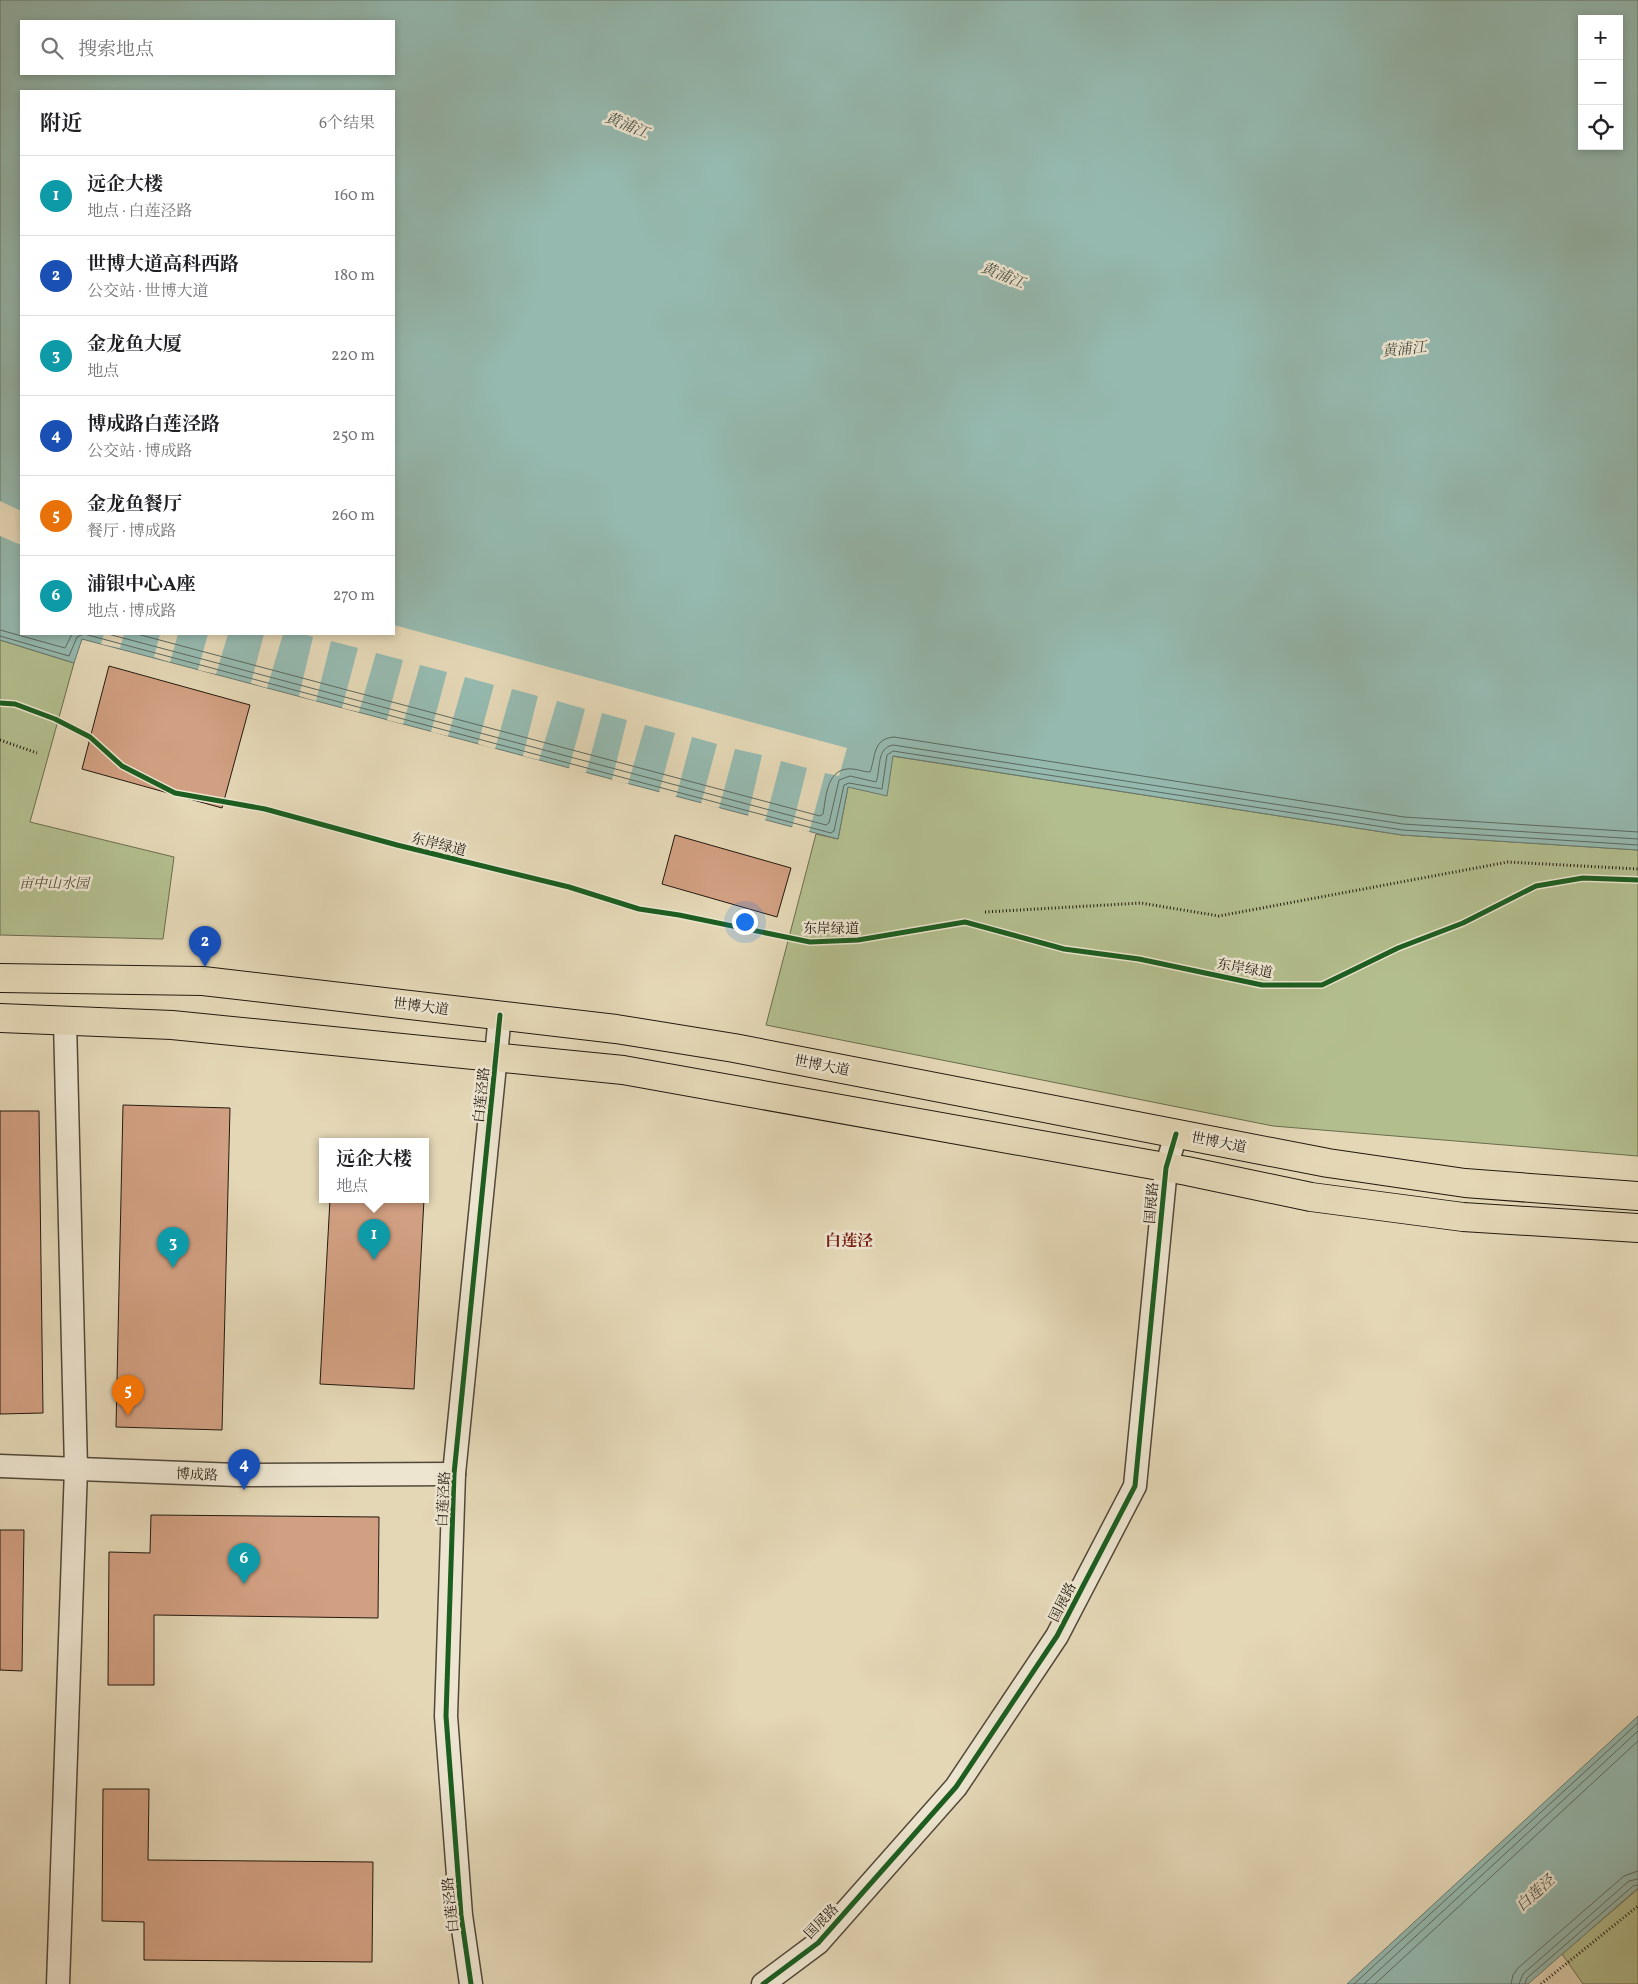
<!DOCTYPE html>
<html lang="zh">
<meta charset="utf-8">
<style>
body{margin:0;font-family:Vollkorn,"Noto Serif SC",serif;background:#f6f6f6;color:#202124}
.controls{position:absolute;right:15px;top:15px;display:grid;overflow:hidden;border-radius:0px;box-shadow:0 2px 8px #0003}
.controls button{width:45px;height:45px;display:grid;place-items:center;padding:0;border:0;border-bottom:1px solid #e0e0e0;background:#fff;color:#202124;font:25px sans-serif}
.you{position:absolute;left:744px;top:921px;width:18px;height:18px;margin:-12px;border:4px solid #fff;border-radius:50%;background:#1a73e8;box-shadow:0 0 0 8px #1a73e833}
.badge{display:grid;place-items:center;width:32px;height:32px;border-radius:50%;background:#db2777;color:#fff;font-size:16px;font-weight:700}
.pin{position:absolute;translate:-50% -41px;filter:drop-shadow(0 1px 2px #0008)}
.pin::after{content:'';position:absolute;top:26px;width:18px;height:15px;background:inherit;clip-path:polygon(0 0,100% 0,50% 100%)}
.popup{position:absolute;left:319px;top:1138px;width:110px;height:65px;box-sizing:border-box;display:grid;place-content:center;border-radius:0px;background:#fff;filter:drop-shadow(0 1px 4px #0005);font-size:16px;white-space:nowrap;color:#757577}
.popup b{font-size:19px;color:#202124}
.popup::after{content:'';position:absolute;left:50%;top:100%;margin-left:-10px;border:10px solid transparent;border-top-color:#fff}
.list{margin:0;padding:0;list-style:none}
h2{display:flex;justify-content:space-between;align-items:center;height:65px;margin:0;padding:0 20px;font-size:21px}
h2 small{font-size:16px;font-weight:400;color:#757577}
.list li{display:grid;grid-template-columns:32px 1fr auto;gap:15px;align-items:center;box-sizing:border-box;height:80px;padding:0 20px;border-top:1px solid #e0e0e0}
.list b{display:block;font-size:19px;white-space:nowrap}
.list p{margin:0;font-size:16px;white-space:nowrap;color:#757577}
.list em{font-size:16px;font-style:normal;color:#757577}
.icon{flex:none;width:28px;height:28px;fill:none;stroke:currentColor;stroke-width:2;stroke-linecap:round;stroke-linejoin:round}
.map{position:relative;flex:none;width:1638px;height:1984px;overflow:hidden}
.search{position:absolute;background:#fff;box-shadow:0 2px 8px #0003;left:20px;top:20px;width:375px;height:55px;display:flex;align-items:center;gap:12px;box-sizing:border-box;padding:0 18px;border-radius:0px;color:#757577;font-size:19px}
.panel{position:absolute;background:#fff;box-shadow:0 2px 8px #0003;left:20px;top:90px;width:375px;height:545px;border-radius:0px}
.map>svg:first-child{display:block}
</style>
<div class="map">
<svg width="1638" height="1984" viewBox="0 0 1638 1984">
<rect width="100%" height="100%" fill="#e4d7b6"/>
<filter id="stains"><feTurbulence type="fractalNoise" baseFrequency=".004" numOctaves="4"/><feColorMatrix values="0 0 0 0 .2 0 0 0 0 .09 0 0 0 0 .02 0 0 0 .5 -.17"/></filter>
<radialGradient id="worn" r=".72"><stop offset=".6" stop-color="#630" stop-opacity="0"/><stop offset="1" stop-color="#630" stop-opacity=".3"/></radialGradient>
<g fill="#b3be8e" stroke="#6a6c4f">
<polygon points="0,640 74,663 30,822 174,857 163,939 0,935"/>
<polygon points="892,756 1402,835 1638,850 1638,1156 1273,1126 766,1025 816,834 838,839 848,787"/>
<polygon points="1638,1889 1638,1984 1583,1984 1562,1954"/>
</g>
<g fill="#95b9af" stroke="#67796f" fill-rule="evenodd">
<path d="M0 0H1638V850L1402 835 893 756 887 796 848 787 838 839 82 639 74 663 0 640ZM1582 19H1619V146H1582ZM21 21H394V74H21ZM21 91H394V634H21Z"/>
<polygon points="1638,1716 1638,1888 1528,1984 1347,1984"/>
</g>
<g fill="#e4d7b6">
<polygon points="0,501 21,511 21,545 0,536"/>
<polygon points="394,625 847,748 839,776 825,773 809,832 792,828 807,768 781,761 765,821 748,816 762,755 735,749 719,808 701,804 717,744 692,737 676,797 659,793 675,733 645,725 628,784 612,780 627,720 602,713 586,773 569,769 585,709 557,701 539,760 523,756 538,696 512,689 495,749 478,744 494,685 465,677 448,736 431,732 447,672 420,665 403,724 387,720 403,660 376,653 359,712 342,708 358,648 331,641 316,701 299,696 313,637 304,634 394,634"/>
<polygon points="104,634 124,634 120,648 101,644"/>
<polygon points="160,634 178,634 170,662 154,657"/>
<polygon points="208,634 228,634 216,674 198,670"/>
<polygon points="264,634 283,634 267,688 251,683"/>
</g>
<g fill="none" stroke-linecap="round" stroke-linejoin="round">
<g stroke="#5c6960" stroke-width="1">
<polyline points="0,630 65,648 72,634"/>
<path d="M108 634 826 825 829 823 839 780 850 776 876 782C881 769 876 748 893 745L1403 824 1638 839"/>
<path d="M137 634 820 816 823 814C826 799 826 771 847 769 855 768 863 772 870 772 876 757 872 739 894 737L1404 817 1638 832"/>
<polyline points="0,636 69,656 77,637 84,634 831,833 834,831 844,785 849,783 882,789 887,755 893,751 1403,830 1638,845"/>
<polyline points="1354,1984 1638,1723"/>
<polyline points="1364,1984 1638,1731"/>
<polyline points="1375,1984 1638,1741"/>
<polyline points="1511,1984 1513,1975 1518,1968 1624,1876 1638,1871"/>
<polyline points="1519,1984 1523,1974 1629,1881 1638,1879"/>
<polyline points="1525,1984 1527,1978 1633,1886 1638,1885"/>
</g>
</g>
<g fill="#d19f81" stroke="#221910">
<polygon points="109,666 250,705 222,808 82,769"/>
<polygon points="675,835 791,868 777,917 662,884"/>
<polygon points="123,1105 230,1108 222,1430 116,1427"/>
<polygon points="0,1111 39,1111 43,1413 0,1414"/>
<polygon points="330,1199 424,1199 414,1389 320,1384"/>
<polygon points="151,1515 379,1517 378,1618 154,1615 154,1685 108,1685 109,1552 150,1553"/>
<polygon points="0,1530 24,1530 22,1671 0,1670"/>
<polygon points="103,1789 149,1789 148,1860 373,1862 372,1962 144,1960 144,1922 102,1921"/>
</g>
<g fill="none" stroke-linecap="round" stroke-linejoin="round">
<defs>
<g id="minor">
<polyline points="0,1466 237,1475 454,1474"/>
<polyline points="58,1984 76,1468 65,1021"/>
<polyline points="471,1984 461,1915 446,1716 454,1474 500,1015"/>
<polyline points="763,1984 818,1943 956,1787 1057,1636 1135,1486 1166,1168 1176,1134"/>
</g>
<g id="major">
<polyline points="0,978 203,981 616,1029 734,1048 1328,1163 1465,1183 1638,1196"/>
<polyline points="0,1018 172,1025 623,1070 1187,1171 1311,1197 1463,1217 1638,1228"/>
</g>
</defs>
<use href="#minor" stroke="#52483a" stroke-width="25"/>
<use href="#major" stroke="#221910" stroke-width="30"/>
<g stroke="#221910" stroke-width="3" stroke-dasharray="1 2.5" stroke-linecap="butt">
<polyline points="0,740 37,753"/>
<polyline points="985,912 1141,903 1219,916 1508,862 1638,869"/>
<polyline points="1541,1984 1638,1906"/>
</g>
<use href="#minor" stroke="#ede5d0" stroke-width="22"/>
<use href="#major" stroke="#e4d7b6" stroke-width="28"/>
<defs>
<g id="cycleway">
<polyline points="0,703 15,704 55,719 90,737 122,766 175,793 265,809 397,845 569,887 639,909 679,915 810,942 858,940 965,922 1064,949 1139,959 1262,985 1322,985 1398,948 1463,923 1536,886 1583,878 1638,880"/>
<polyline points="471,1984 461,1915 446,1716 454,1474 500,1015"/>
<polyline points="763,1984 818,1943 956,1787 1057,1636 1135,1486 1166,1168 1176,1134"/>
</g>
</defs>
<use href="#cycleway" stroke="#ede5d0" stroke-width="8"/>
<use href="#cycleway" stroke="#1b5e20" stroke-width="5"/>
</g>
<g text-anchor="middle" stroke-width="5" stroke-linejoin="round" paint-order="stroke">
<g font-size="14" fill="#221910" stroke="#ede5d0">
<text transform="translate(439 844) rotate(14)" y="5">东岸绿道</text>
<text x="831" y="933">东岸绿道</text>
<text transform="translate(1245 968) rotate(10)" y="5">东岸绿道</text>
<text transform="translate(421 1006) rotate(7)" y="5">世博大道</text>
<text transform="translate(822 1065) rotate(11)" y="5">世博大道</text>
<text transform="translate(481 1095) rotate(-84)" y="5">白莲泾路</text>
<text transform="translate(1219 1142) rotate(11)" y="5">世博大道</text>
<text transform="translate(1151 1203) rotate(-85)" y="5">国展路</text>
<text transform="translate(197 1474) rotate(3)" y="5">博成路</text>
<text transform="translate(443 1499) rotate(-87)" y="5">白莲泾路</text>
<text transform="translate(1062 1602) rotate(-63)" y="5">国展路</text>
<text transform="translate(450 1905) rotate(-96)" y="5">白莲泾路</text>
<text transform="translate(821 1921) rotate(-46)" y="5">国展路</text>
</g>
<g font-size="14" font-style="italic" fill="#4e4b36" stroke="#ede5d0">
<text x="54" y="888">亩中山水园</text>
</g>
<g font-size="15" font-style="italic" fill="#4a5148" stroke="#ede5d0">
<text transform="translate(627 125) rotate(22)" y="5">黄浦江</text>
<text transform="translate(1003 275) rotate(22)" y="5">黄浦江</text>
<text transform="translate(1404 349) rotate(-6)" y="5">黄浦江</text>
<text transform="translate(1535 1893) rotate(-42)" y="5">白莲泾</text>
</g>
<g font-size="16" font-weight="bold" fill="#7a1f14" stroke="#ede5d0">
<text x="849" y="1246">白莲泾</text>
</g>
</g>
<rect width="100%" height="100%" filter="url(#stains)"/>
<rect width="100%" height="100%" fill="url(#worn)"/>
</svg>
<div class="controls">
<button>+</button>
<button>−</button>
<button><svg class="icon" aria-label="locate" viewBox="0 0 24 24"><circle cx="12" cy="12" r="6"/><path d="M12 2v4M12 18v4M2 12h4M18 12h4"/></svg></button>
</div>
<div class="you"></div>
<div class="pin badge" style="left:374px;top:1260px;background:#0f9aa8">1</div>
<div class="popup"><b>远企大楼</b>地点</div>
<div class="pin badge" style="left:205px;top:967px;background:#1a4fb4">2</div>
<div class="pin badge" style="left:173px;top:1268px;background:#0f9aa8">3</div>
<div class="pin badge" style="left:244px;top:1490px;background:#1a4fb4">4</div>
<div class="pin badge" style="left:128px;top:1416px;background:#e8710a">5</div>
<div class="pin badge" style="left:244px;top:1584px;background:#0f9aa8">6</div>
<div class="search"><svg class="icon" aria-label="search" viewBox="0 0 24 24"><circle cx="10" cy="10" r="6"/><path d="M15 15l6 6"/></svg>搜索地点</div>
<section class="panel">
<h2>附近<small>6个结果</small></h2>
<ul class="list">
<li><span class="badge" style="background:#0f9aa8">1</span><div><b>远企大楼</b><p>地点 · 白莲泾路</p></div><em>160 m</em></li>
<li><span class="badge" style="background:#1a4fb4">2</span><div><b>世博大道高科西路</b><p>公交站 · 世博大道</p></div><em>180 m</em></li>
<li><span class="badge" style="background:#0f9aa8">3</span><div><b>金龙鱼大厦</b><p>地点</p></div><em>220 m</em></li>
<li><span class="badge" style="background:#1a4fb4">4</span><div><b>博成路白莲泾路</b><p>公交站 · 博成路</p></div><em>250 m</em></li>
<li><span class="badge" style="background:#e8710a">5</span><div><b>金龙鱼餐厅</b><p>餐厅 · 博成路</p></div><em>260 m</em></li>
<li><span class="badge" style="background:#0f9aa8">6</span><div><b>浦银中心A座</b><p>地点 · 博成路</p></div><em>270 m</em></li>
</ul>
</section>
</div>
